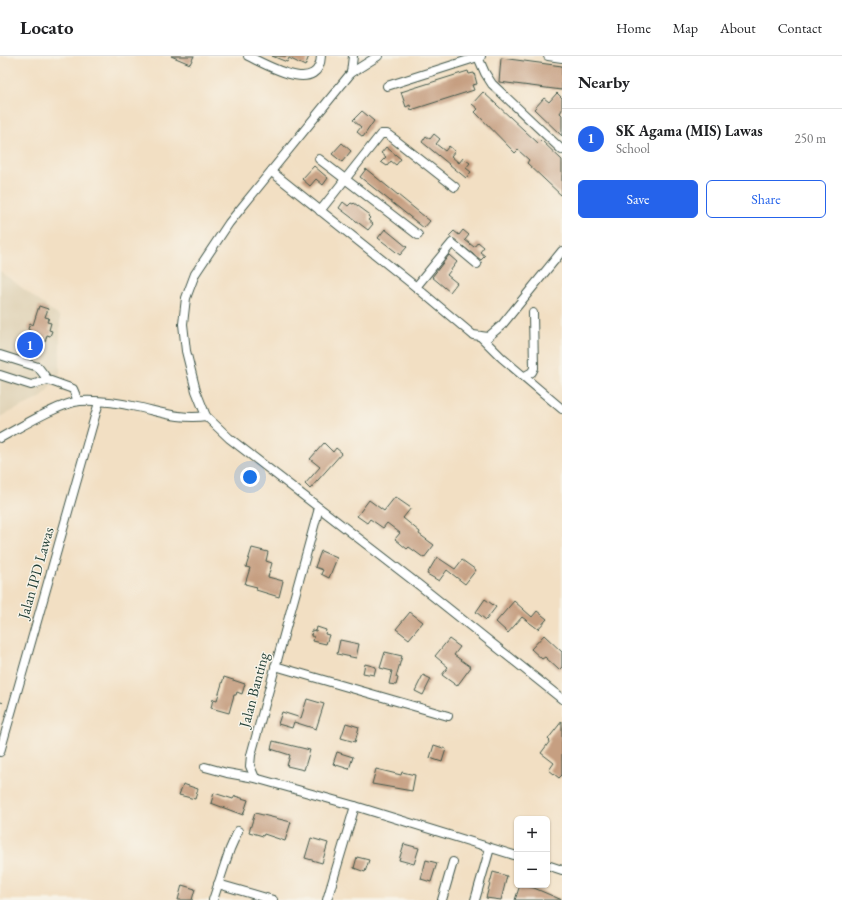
<!DOCTYPE html>
<meta charset="utf-8">
<style>
body{margin:0;font-family:"EB Garamond",serif;background:#f2f2f2;color:#202124}
.controls{position:absolute;right:12px;bottom:12px;display:grid;overflow:hidden;border-radius:6px;box-shadow:0 1px 3px #0004}
.controls button{width:36px;height:36px;display:grid;place-items:center;padding:0;border:0;border-bottom:1px solid #e0e0e0;background:#fff;color:#202124;font:20px sans-serif}
.you{position:absolute;left:250px;top:421px;width:14px;height:14px;margin:-10px;border:3px solid #fff;border-radius:50%;background:#1a73e8;box-shadow:0 0 0 6px #1a73e833}
.badge{display:grid;place-items:center;width:26px;height:26px;border-radius:50%;background:#2563eb;color:#fff;font-size:13px;font-weight:700}
.pin{position:absolute;translate:-50% -50%;border:2px solid #fff;box-shadow:0 1px 4px #0006}
.list{margin:0;padding:0;list-style:none}
h2{display:flex;justify-content:space-between;align-items:center;height:52px;margin:0;padding:0 16px;font-size:17px}
h2 small{font-size:13px;font-weight:400;color:#757577}
.list li{display:grid;grid-template-columns:26px 1fr auto;gap:12px;align-items:center;box-sizing:border-box;height:60px;padding:0 16px;border-top:1px solid #e0e0e0}
.list b{display:block;font-size:15px;white-space:nowrap}
.list p{margin:0;font-size:13px;white-space:nowrap;color:#757577}
.list em{font-size:13px;font-style:normal;color:#757577}
.actions{display:flex;gap:8px;padding:12px 16px}
.actions a{flex:1;padding:9px 0;border:1px solid #2563eb;border-radius:6px;text-align:center;font-size:14px;color:#2563eb}
.actions .main{background:#2563eb;color:#fff}
.map{position:relative;flex:none;width:562px;height:844px;overflow:hidden}
header{display:flex;align-items:center;gap:24px;box-sizing:border-box;height:56px;padding:0 20px;background:#fff;border-bottom:1px solid #e0e0e0}
header strong{font-size:19px}
nav{display:flex;gap:22px;margin-inline-start:auto;font-size:14px}
main{display:flex}
aside{flex:1;background:#fff}
.map>svg:first-child{display:block}
</style>
<header>
<strong>Locato</strong>
<nav><a>Home</a><a>Map</a><a>About</a><a>Contact</a></nav>
</header>
<main>
<div class="map">
<svg width="562" height="844" viewBox="0 0 562 844">
<rect width="100%" height="100%" fill="#f7f3e8"/>
<filter id="ink" filterUnits="userSpaceOnUse"><feTurbulence type="fractalNoise" baseFrequency=".025" numOctaves="2"/><feDisplacementMap in="SourceGraphic" scale="8" xChannelSelector="R" yChannelSelector="G"/><feConvolveMatrix kernelMatrix="1 2 1 2 8 2 1 2 1" color-interpolation-filters="sRGB"/></filter>
<filter id="wash" filterUnits="userSpaceOnUse"><feTurbulence type="fractalNoise" baseFrequency=".012" numOctaves="4" result="noise"/><feDisplacementMap in="SourceGraphic" scale="16" xChannelSelector="R" yChannelSelector="G"/><feGaussianBlur stdDeviation="0.9" result="paint"/><feColorMatrix in="noise" values="0 0 0 0 0 0 0 0 0 0 0 0 0 0 0 0 0 1.4 0 .05"/><feComposite in="paint" operator="in"/></filter>
<g filter="url(#wash)">
<rect width="100%" height="100%" fill="#f2dfc3"/>
<polygon fill="#ded0b2" points="0,215 60,261 60,317 42,341 0,361"/>
<g id="blocks">
<g fill="#c69f81">
<polygon points="171,0 194,0 190,8"/>
<polygon points="272,0 309,0 305,10 289,2 287,6"/>
<polygon points="501,2 562,10 562,34 499,26"/>
<polygon points="468,15 469,18 474,17 477,28 472,29 474,34 411,54 410,49 406,51 401,36"/>
<polygon points="483,36 538,87 541,84 562,104 562,140 527,107 529,104 518,94 515,97 475,56 478,53 472,48"/>
<polygon points="557,37 562,42 562,54 560,57 562,59 562,80 534,53 544,42 549,46"/>
<polygon points="362,55 374,65 363,81 357,76 361,71 353,64"/>
<polygon points="434,78 440,83 436,88 445,95 449,90 455,95 451,100 459,107 463,102 470,107 466,112 471,116 466,122 422,86 426,80 430,83"/>
<polygon points="342,87 351,95 342,106 332,98"/>
<polygon points="386,91 401,103 396,109 391,105 387,110 381,106 386,101 381,97"/>
<polygon points="314,110 328,122 323,129 316,123 310,130 302,123"/>
<polygon points="366,113 430,165 424,172 360,121"/>
<polygon points="343,146 348,150 351,147 353,148 354,147 369,158 368,160 370,162 368,164 373,168 368,174 339,152"/>
<polygon points="385,173 407,191 400,199 378,182"/>
<polygon points="463,174 469,179 465,184 474,191 478,186 484,191 480,196 485,200 481,204 449,180 454,175 459,179"/>
<polygon points="449,199 457,206 447,219 457,227 450,236 432,221"/>
<polygon points="39,250 48,253 45,261 49,262 47,266 51,267 49,274 52,275 50,280 47,279 45,286 29,280 31,275 28,273 30,267 33,269"/>
<polygon points="324,387 333,396 336,392 342,397 310,433 305,428 320,411 310,403"/>
<polygon points="395,441 411,452 403,462 420,476 419,478 434,489 424,502 409,491 407,493 395,483 400,477 387,467 383,472 370,463 367,467 357,460 369,444 384,455"/>
<polygon points="252,492 268,496 266,505 272,507 268,521 283,525 279,541 256,534 257,531 245,528 250,512 246,511"/>
<polygon points="321,495 337,502 329,522 321,518 323,514 315,511"/>
<polygon points="437,501 455,513 462,504 476,514 465,528 447,514 439,525 427,518"/>
<polygon points="485,543 496,551 486,564 476,556"/>
<polygon points="514,545 532,561 537,555 547,563 538,573 522,561 508,577 496,566"/>
<polygon points="410,556 423,566 409,583 396,573"/>
<polygon points="317,571 326,574 325,578 329,579 326,588 313,585 314,581 311,580 312,574 316,575"/>
<polygon points="544,579 562,596 562,611 559,614 545,601 542,603 531,593"/>
<polygon points="449,583 460,591 454,599 471,611 457,630 442,619 448,611 435,600"/>
<polygon points="340,584 359,588 356,602 337,598"/>
<polygon points="385,596 402,600 396,621 398,622 396,629 389,628 392,615 380,612"/>
<polygon points="365,608 376,611 374,619 363,617"/>
<polygon points="423,619 431,623 423,639 415,635"/>
<polygon points="224,621 245,628 242,638 237,636 236,639 234,639 229,657 211,652 213,643 217,644"/>
<polygon points="307,643 324,648 316,673 294,666 292,672 278,668 282,656 301,662"/>
<polygon points="562,665 562,719 559,722 549,714 554,707 541,697 550,685 548,683"/>
<polygon points="346,667 359,671 355,686 341,682"/>
<polygon points="273,685 310,694 304,714 287,710 290,699 271,693"/>
<polygon points="434,689 446,693 442,706 430,702"/>
<polygon points="337,696 353,701 349,713 333,708"/>
<polygon points="376,713 401,719 402,716 415,719 412,735 372,728"/>
<polygon points="183,728 198,733 195,743 179,739"/>
<polygon points="214,737 233,743 235,740 248,744 243,759 211,747"/>
<polygon points="255,757 291,766 285,785 264,778 263,780 249,776"/>
<polygon points="311,782 328,787 322,807 305,802"/>
<polygon points="404,788 419,792 414,808 399,804"/>
<polygon points="357,801 369,804 365,816 354,812"/>
<polygon points="426,804 437,807 431,826 421,823"/>
<polygon points="493,816 507,820 501,844 486,842"/>
<polygon points="182,829 195,833 192,844 178,844"/>
<polygon points="520,829 534,832 562,844 515,844"/>
</g>
</g>
</g>
<g filter="url(#ink)">
<use href="#blocks" fill-opacity="0" stroke="#3f5549" stroke-width="1"/>
<g fill="none" stroke-linecap="round" stroke-linejoin="round">
<defs>
<g id="minor">
<path d="M248 0C267 9 319 40 321 0"/>
<polyline points="378,0 351,17 229,167 195,218 186,242 183,268 186,295 196,335 206,360 229,382 419,529 562,643"/>
<polyline points="548,0 562,2"/>
<polyline points="478,1 485,17 492,28 562,94"/>
<polyline points="351,17 353,0"/>
<polyline points="387,30 481,0"/>
<polyline points="319,103 418,179"/>
<polyline points="272,116 416,231 473,279 488,281 502,269 562,195"/>
<polyline points="320,155 381,78 387,78 394,83 455,131"/>
<polyline points="416,231 452,187 477,208"/>
<polyline points="480,280 502,302 562,353"/>
<polyline points="0,299 38,311 48,324 73,333 78,345"/>
<polyline points="0,319 31,329 48,324"/>
<polyline points="525,320 532,316 534,312 533,257"/>
<path d="M0 382C19 372 60 347 80 345 98 344 120 347 137 351 160 356 182 364 206 360"/>
<polyline points="319,452 251,699 250,710 255,722 355,750 517,800"/>
<polyline points="275,610 448,660"/>
<polyline points="0,696 99,346"/>
<polyline points="205,711 227,717 255,722"/>
<polyline points="547,809 562,814"/>
<polyline points="218,828 273,844"/>
<polyline points="213,844 230,793 238,775"/>
<polyline points="327,844 355,750"/>
<polyline points="442,844 453,806"/>
<polyline points="475,844 490,792"/>
</g>
</defs>
<use href="#minor" stroke="#3f5549" stroke-width="10"/>
<polyline stroke="#3f5549" stroke-width="1" stroke-dasharray="3 3" stroke-linecap="butt" points="0,646 5,647"/>
<use href="#minor" stroke="#fff" stroke-width="8"/>
</g>
</g>
<g text-anchor="middle" stroke-width="3" stroke-linejoin="round" paint-order="stroke">
<g font-size="15" fill="#1f3d34" stroke="#f7f3e8">
<text transform="translate(36 517) rotate(-74)" y="5">Jalan IPD Lawas</text>
<text transform="translate(254 634) rotate(-75)" y="5">Jalan Banting</text>
</g>
</g>
</svg>
<div class="controls">
<button>+</button>
<button>−</button>
</div>
<div class="you"></div>
<div class="pin badge" style="left:30px;top:289px">1</div>
</div>
<aside>
<h2>Nearby<small></small></h2>
<ul class="list">
<li><span class="badge">1</span><div><b>SK Agama (MIS) Lawas</b><p>School</p></div><em>250 m</em></li>
</ul>
<div class="actions"><a class="main">Save</a><a>Share</a></div>
</aside>
</main>
